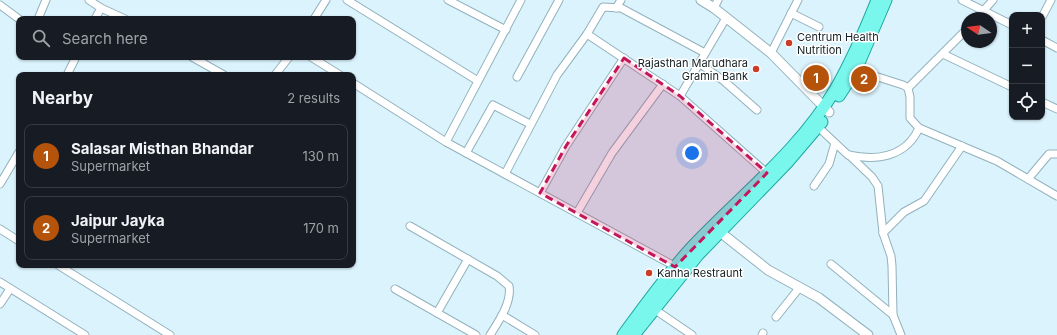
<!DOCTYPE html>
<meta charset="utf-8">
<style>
body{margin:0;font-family:Inter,sans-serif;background:#20242c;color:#f1f3f6}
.controls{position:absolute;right:12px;top:12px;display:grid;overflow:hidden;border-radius:8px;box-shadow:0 1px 3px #0004}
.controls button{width:36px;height:36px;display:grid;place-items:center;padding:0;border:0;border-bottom:1px solid #363941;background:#171b24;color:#f1f3f6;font:20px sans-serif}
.compass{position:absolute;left:961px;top:12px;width:36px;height:36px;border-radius:50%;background:#171b24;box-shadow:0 1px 3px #0004;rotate:283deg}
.you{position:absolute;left:692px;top:153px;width:14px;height:14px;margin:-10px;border:3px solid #fff;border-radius:50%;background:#1a73e8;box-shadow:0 0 0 6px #1a73e833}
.badge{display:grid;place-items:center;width:26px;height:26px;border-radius:50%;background:#b45309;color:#fff;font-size:13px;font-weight:700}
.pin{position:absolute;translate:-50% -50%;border:2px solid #fff;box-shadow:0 1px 4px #0006}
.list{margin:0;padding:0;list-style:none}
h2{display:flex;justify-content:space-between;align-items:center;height:52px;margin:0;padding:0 16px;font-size:17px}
h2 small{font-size:13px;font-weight:400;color:#9ea1a6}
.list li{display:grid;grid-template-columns:26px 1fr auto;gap:12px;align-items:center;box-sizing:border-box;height:64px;margin:0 8px 8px;padding:0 8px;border:1px solid #363941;border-radius:8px}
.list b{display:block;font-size:15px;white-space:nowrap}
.list p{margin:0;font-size:13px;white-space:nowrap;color:#9ea1a6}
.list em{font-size:13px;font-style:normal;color:#9ea1a6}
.icon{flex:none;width:22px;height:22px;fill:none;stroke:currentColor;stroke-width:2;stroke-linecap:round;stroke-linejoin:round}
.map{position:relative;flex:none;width:1057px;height:335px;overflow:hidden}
.search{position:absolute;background:#171b24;box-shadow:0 1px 3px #0004;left:16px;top:16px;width:340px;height:44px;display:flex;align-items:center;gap:10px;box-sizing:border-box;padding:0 14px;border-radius:8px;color:#9ea1a6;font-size:15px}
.panel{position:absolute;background:#171b24;box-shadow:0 1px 3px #0004;left:16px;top:72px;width:340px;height:196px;border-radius:8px}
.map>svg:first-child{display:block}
</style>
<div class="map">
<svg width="1057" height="335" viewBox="0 0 1057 335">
<rect width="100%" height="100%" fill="#daf3fc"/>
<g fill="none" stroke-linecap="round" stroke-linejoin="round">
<defs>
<g id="minor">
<polyline points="89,0 101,8 95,19"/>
<polyline points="347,0 478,81"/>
<polyline points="448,0 506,30"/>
<polyline points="962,0 1012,25"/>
<polyline points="0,5 19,19"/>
<polyline points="101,8 125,19"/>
<polyline points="616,8 621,0"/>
<polyline points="714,8 718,0"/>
<polyline points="791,13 819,27"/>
<polyline points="1042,17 1051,0"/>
<polyline points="977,18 993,0"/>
<polyline points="38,19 46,0"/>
<polyline points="314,19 326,0"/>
<polyline points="587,34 680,96 769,175"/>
<polyline points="1042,40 1057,48"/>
<polyline points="771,53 798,0"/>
<polyline points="943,54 1012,87"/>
<polyline points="192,57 224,75"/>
<polyline points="311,57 340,75"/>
<polyline points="699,63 724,81 757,110"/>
<polyline points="67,75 76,57"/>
<polyline points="275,75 289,57"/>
<polyline points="517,77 559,0"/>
<polyline points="353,83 446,142 678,268"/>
<polyline points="908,88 967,29"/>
<polyline points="680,96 726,18"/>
<polyline points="1042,102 1057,109"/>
<path d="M816 125 848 155C877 161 906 157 919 128L910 118V97L908 88 903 85 856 70"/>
<polyline points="919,128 997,161 1057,196"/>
<polyline points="446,142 521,0"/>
<polyline points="466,153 493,105 530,124"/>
<polyline points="849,155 872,177 878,186 883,233 891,256 892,266 893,315 901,335"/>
<polyline points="505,174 557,75 587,34 603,7 621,8 705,53"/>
<polyline points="1028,179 1049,154 1057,154"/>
<polyline points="0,184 19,152"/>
<polyline points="814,186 829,164 835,143"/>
<polyline points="540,193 566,146 624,58"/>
<polyline points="577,213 612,153 663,84"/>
<path d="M410 226 497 276 509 286C512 302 499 321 490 335"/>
<polyline points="0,229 19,241"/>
<polyline points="883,233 904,212 924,201 962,146"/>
<polyline points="831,264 893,315"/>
<polyline points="58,265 170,335"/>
<polyline points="0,282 85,335"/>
<polyline points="395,289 476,335"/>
<polyline points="0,304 10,289"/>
<polyline points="654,309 692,335"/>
<polyline points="437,313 468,259"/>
<polyline points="502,315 535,335"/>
<polyline points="776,317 800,287"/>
<polyline points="762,335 763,333"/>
</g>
<g id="tertiary">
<polyline points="701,0 714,8 771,53 829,112"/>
<polyline points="715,228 768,270 819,298 868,335"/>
</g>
<g id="primary">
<polyline points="839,96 856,70 886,0"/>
<path d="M623 335C645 305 667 274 692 247 741 195 800 150 836 88 852 60 865 30 877 0"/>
<polyline points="634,335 698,255 787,163 822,122"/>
</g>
</defs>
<use href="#minor" stroke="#93b1bc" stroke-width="9"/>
<use href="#tertiary" stroke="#93b1bc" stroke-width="11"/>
<use href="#primary" stroke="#1ca89e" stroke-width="13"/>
<use href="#minor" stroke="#fff" stroke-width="7"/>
<use href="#tertiary" stroke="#fff" stroke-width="9"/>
<use href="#primary" stroke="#7af7ed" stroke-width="11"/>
</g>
<path fill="#c2185b" fill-opacity="0.2" stroke="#c2185b" stroke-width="3" stroke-dasharray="8 5" stroke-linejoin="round" d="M624 58 680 96 767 173 675 267 540 193 566 146Z"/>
<g fill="#ca3e28" stroke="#fff" stroke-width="1.5">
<circle cx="789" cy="43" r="4"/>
<circle cx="756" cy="69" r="4"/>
<circle cx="649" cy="273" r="4"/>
</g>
<g text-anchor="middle" stroke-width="3" stroke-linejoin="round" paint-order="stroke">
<g font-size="11" fill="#131f23" stroke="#fff" text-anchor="start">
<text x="797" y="41">Centrum Health<tspan x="797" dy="13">Nutrition</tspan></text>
<text x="748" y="67" text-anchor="end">Rajasthan Marudhara<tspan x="748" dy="13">Gramin Bank</tspan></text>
<text x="657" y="277">Kanha Restraunt</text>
</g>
</g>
</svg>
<div class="controls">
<button>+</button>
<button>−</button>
<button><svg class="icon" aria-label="locate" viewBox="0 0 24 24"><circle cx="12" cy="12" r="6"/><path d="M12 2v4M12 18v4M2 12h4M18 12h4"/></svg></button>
</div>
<svg class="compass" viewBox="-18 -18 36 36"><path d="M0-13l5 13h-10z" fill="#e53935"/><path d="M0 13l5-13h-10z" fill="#9ea1a6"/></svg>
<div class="you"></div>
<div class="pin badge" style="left:816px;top:78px">1</div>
<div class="pin badge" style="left:864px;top:79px">2</div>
<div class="search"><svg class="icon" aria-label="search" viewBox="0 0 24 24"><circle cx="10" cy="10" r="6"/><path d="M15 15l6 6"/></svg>Search here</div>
<section class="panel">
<h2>Nearby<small>2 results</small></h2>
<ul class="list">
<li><span class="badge">1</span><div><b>Salasar Misthan Bhandar</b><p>Supermarket</p></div><em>130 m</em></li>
<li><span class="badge">2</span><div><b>Jaipur Jayka</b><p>Supermarket</p></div><em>170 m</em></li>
</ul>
</section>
</div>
